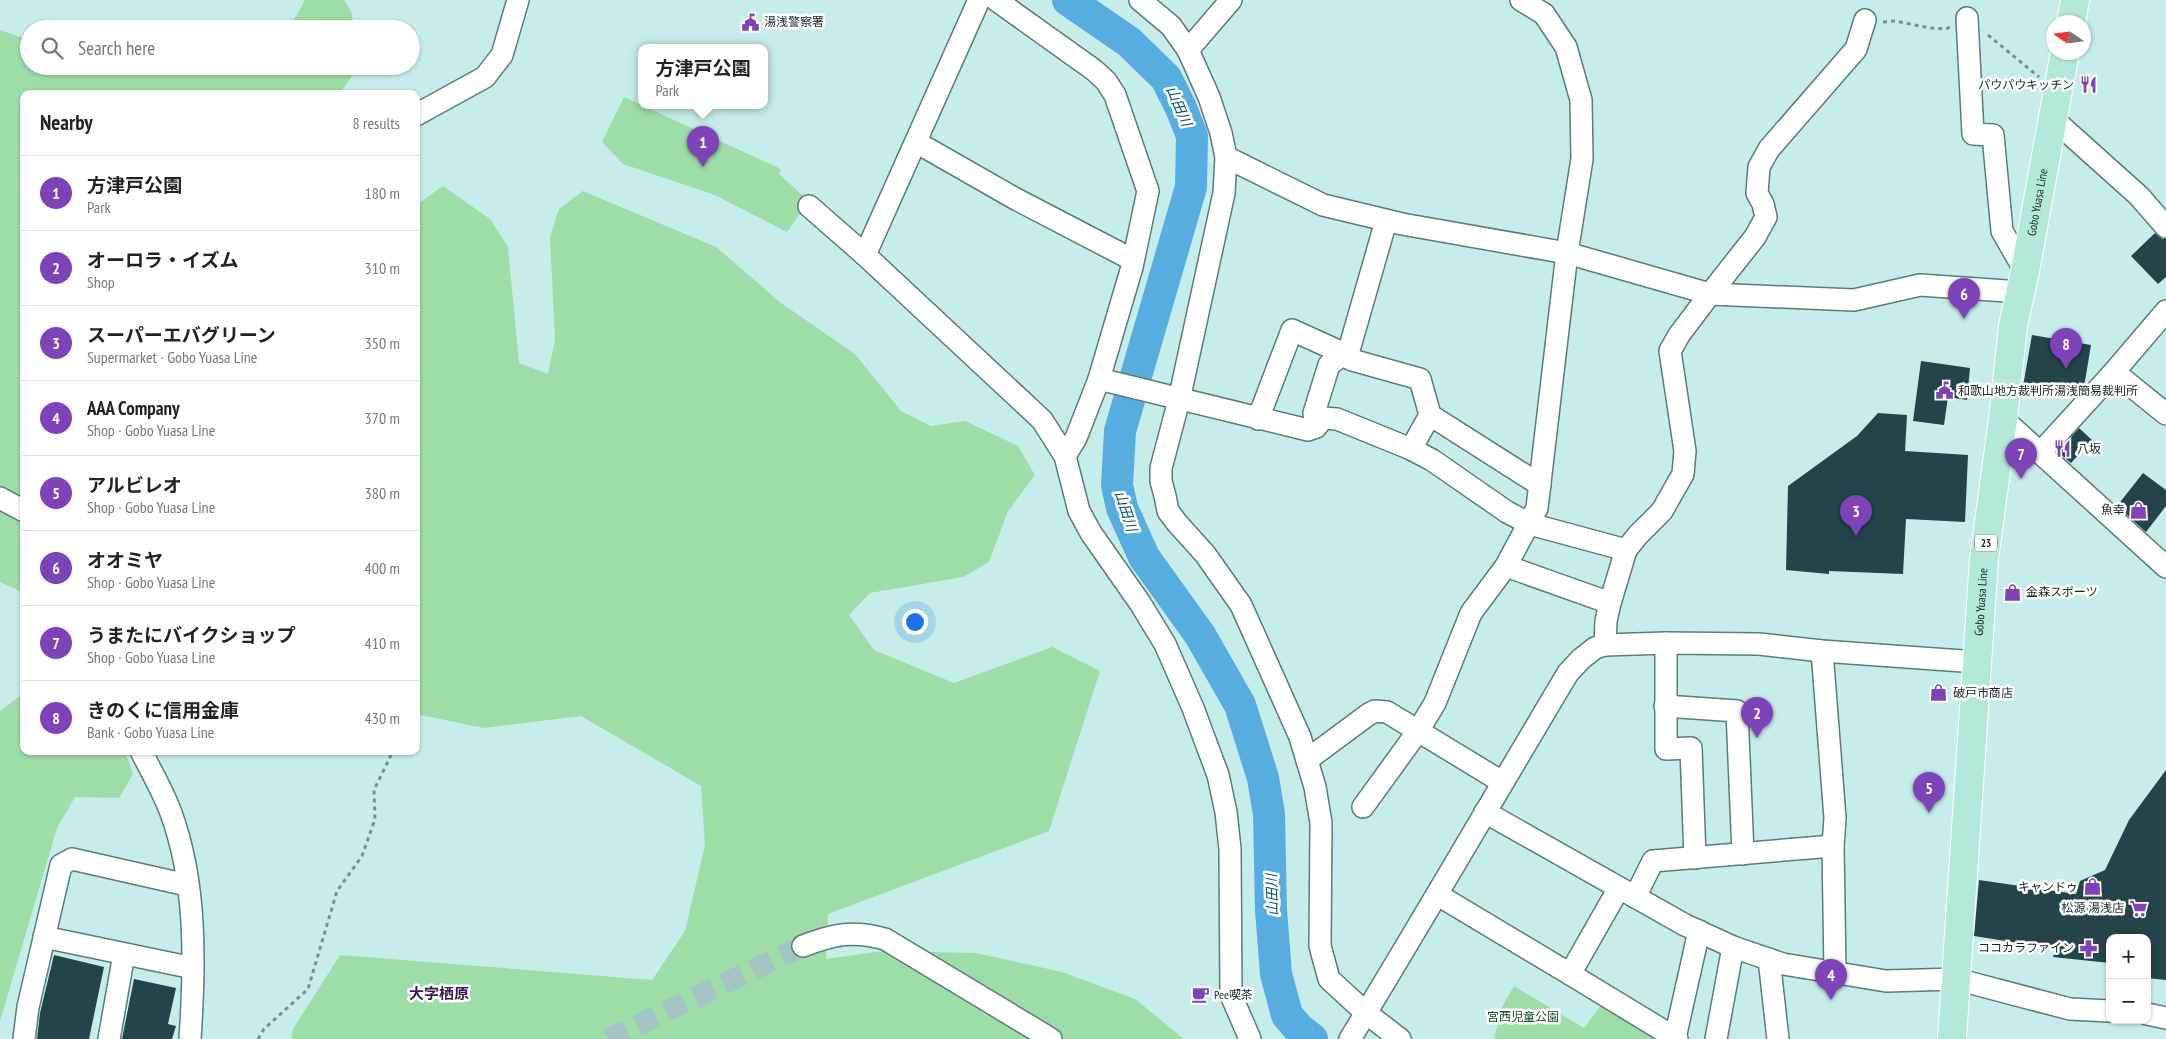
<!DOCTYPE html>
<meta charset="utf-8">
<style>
body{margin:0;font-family:"PT Sans Narrow","Noto Sans JP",sans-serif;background:#f2f2f2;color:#222}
.controls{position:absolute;right:15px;bottom:15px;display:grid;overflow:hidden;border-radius:10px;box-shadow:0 1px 4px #0004}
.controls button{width:45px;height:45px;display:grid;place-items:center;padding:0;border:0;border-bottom:1px solid #e0e0e0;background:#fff;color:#222;font:25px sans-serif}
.compass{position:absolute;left:2046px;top:15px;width:45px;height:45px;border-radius:50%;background:#fff;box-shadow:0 1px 4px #0004;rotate:283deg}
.you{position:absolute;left:914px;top:621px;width:18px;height:18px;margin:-12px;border:4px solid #fff;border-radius:50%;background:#1a73e8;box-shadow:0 0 0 8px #1a73e833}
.badge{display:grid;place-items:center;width:32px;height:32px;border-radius:50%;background:#7f43b9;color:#fff;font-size:16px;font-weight:700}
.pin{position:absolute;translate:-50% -41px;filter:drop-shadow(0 1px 2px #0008)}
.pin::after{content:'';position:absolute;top:26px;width:18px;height:15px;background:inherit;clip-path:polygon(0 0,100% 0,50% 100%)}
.popup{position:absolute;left:638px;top:44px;width:130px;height:65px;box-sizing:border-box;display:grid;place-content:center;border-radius:10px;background:#fff;filter:drop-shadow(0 1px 4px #0005);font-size:16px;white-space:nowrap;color:#767676}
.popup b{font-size:19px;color:#222}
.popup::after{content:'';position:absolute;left:50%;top:100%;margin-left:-10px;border:10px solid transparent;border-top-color:#fff}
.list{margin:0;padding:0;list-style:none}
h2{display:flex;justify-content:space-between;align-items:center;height:65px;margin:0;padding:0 20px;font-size:21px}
h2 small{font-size:16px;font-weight:400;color:#767676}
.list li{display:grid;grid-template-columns:32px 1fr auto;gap:15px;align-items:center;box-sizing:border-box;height:75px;padding:0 20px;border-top:1px solid #e0e0e0}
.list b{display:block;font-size:19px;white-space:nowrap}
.list p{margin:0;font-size:16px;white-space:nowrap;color:#767676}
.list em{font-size:16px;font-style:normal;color:#767676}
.icon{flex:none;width:28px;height:28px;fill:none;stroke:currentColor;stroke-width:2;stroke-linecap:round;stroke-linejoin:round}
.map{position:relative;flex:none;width:2166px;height:1039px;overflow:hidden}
.search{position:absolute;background:#fff;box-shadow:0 1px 4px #0004;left:20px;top:20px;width:400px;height:55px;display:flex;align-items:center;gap:12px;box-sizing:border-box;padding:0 18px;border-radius:28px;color:#767676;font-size:19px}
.panel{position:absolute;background:#fff;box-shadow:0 1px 4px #0004;left:20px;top:90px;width:400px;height:665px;border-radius:10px}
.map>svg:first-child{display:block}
</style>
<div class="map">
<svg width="2166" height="1039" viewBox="0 0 2166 1039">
<rect width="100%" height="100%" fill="#c7edeb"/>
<g fill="#9ddda7">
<polygon points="305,0 344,0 352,13 353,29 289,29"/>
<polygon points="0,30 29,40 29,66 356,66 356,69 340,94 24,94 24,593 0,582"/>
<polygon points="624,97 781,169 779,174 809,201 787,232 715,195 623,164 602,142"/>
<polygon points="443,186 490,219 508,247 519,363 548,374 555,339 550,237 559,209 583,191 716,247 781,303 855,354 901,411 931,426 965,421 1018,446 1035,475 1008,511 989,562 963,577 870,593 849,615 874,650 954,683 1052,647 1100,671 1049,831 828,914 826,959 883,951 976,953 1062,972 1135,999 1184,1039 291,1039 293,1029 340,955 652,980 685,931 705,845 701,786 581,716 483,728 416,714 416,205"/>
<polygon points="24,693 24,751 125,751 133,774 119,798 75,797 57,828 0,1021 0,711"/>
<polygon points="1514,986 1584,1028 1601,1005 1663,1039 1494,1039 1501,1009"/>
</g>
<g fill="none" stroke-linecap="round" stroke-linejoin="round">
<polyline stroke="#57ade0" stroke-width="32" points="1068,0 1129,42 1166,78 1181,108 1192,136 1191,187 1120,431 1117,485 1122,508 1144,557 1200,635 1240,705 1263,778 1269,814 1271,910 1276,974 1287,1015 1299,1029 1312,1039"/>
</g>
<g fill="#24434b">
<polygon points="2155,233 2162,239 2166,239 2166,277 2158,284 2131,256"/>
<polygon points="2032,335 2091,345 2084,387 2078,392 2058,389 2056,397 2022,392"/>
<polygon points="1921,361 1970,368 1967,400 1948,397 1944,425 1913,421"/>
<polygon points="1878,413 1907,415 1905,451 1968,455 1965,522 1906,519 1903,574 1829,571 1829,574 1786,570 1788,486 1857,436"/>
<polygon points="2079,428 2092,440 2071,463 2058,452"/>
<polygon points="2143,473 2166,490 2166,506 2146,532 2117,506"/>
<polygon points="2166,770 2166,980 2147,978 2147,938 2110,938 2110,963 2053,957 2056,949 1974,936 1979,880 2076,894 2080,881 2105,870 2129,820"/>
<polygon points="54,955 104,967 89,1039 37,1039 40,1013"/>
<polygon points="134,979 176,988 168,1024 176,1026 172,1039 122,1039"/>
</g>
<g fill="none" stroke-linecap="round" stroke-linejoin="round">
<polyline stroke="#a4c5c3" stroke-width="21" stroke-dasharray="21 11" stroke-linecap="butt" points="608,1039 803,946"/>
<defs>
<g id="minor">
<polyline points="979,0 865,255 1042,420 1065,456 1079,511 1091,533 1140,603 1165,644 1193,708 1218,775 1226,812 1230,849 1231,995 1250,1039"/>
<polyline points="996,0 1094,70 1106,81 1115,95 1148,191 1132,267 1099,379 1076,438 1065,456"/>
<polyline points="1140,0 1171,26 1188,50 1209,97 1221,133 1226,157 1224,193 1179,400 1161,468 1161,481 1165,496 1168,511 1177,523 1205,554 1241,605 1300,737 1315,787 1321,823 1320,946 1329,979 1366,1013 1400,1039"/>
<polyline points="1967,18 1973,134 1993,135 2002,231 2025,271"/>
<polyline points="1188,50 1231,0"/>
<polyline points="416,115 485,77 502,55 518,0"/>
<polyline points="2052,118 2139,196 2166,227"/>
<polyline points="916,142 1014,198 1133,260"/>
<polyline points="1226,157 1323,205 1402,224 1567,253 1710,294 1854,300 1920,285 2021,292"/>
<polyline points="809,206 865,255"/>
<polyline points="2114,372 2166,414"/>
<polyline points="1099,379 1308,430 1316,427 1323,418 1337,419 1411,449 1432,460 1507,512 1530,524 1626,550"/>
<polyline points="1258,419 1292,330 1336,350 1352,360 1420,379 1430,415 1540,485"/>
<polyline points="2003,419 2166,567"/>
<polyline points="1316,427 1314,413 1329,365 1349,350 1386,221"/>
<polyline points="1411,449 1430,415"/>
<polyline points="2040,453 2114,372 2166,311"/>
<polyline points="0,498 24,511"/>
<polyline points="1506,566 1610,603"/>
<polyline points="1666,643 1666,749 1691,748 1695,858"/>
<polyline points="1605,645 1606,621 1610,603 1626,550 1638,535 1662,511 1683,474 1685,451 1670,351 1679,335 1710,294 1755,237 1766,217 1763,204 1757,193 1759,167 1769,149 1856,49 1865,20"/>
<polyline points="1822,651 1835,818 1833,846 1835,971"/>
<polyline points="1665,706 1737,711 1743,854"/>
<path d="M141 751C151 771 163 791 171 813 197 884 195 964 190 1039"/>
<polyline points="1307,760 1369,714 1375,711 1387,712 1502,782"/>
<polyline points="1363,807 1418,731 1435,703 1471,613 1506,566 1537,508 1567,253 1582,159 1581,100 1566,47 1544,14 1521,0"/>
<polyline points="1485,812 1685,925 1733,947 1783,964 1886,981 1956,979 2070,1009 2110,1011"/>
<polyline points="1438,895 1570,974 1619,888"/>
<polyline points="1635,897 1653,861 1833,846"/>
<polyline points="44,937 193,968"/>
<path d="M803 946C834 934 853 930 885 939L1051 1039"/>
<polyline points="1769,959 1778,1039"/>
<polyline points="1570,974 1677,1039"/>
<polyline points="2147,1014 2166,1018"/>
<polyline points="1675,1038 1699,931"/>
<polyline points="24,1039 28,1007 61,865 72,859 187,885"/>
<polyline points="109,1039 124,954"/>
<path d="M1350 1039C1424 918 1495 795 1568 673L1581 659 1595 648 1605 645 1666 643 1759 644 1822 651 1977 662"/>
<polyline points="1716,1039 1733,947"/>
</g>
<g id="major">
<polyline points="2071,22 2075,0"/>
<path id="s1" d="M1952 1039 1984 559 2003 419 2013 326 2025 271 2065 52"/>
</g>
</defs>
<use href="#minor" stroke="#5a7c7b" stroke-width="24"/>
<use href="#major" stroke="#fff" stroke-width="30"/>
<g stroke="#769190" stroke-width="3" stroke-dasharray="4 4" stroke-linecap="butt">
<polyline points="1883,22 1895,21 1930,28 1946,29 1950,27"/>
<polyline points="1988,35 2039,77"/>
<polyline points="258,1039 264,1029 308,989 337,891 362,856 375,819 374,790 393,751"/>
</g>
<use href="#minor" stroke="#fff" stroke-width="21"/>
<use href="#major" stroke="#b4e9d9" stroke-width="28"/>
</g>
<defs>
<symbol id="civic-bare" viewBox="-9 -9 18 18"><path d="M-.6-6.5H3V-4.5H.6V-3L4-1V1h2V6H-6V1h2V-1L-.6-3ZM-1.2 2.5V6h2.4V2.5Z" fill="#7f43b9" stroke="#fff" stroke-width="2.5" paint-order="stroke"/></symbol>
<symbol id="restaurant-bare" viewBox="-9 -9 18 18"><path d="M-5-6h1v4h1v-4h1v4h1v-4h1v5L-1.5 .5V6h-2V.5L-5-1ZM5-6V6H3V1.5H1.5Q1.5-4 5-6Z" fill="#7f43b9" stroke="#fff" stroke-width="2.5" paint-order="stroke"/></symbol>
<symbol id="shop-bare" viewBox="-9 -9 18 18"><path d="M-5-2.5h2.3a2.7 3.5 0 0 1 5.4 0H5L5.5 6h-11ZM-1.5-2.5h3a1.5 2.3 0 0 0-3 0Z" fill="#7f43b9" stroke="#fff" stroke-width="2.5" paint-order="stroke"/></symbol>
<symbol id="supermarket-bare" viewBox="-9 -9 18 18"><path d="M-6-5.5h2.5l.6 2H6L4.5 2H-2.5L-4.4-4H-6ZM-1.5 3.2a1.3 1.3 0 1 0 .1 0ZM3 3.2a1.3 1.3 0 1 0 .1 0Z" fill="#7f43b9" stroke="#fff" stroke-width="2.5" paint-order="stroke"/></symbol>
<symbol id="pharmacy-bare" viewBox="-9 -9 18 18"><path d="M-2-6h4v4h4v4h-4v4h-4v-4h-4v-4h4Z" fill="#7f43b9" stroke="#fff" stroke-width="2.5" paint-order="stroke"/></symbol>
<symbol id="cafe-bare" viewBox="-9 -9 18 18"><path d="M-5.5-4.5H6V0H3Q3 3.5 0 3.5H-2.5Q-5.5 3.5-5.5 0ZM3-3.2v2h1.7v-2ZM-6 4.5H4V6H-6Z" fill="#7f43b9" stroke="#fff" stroke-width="2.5" paint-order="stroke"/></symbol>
</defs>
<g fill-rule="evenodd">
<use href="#civic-bare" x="738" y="10" width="25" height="25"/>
<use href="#restaurant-bare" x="2076" y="72" width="25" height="25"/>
<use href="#civic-bare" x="1932" y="378" width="25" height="25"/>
<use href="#restaurant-bare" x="2050" y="436" width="25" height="25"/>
<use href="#shop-bare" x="2126" y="498" width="25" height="25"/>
<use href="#shop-bare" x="2000" y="580" width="25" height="25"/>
<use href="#shop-bare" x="1926" y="680" width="25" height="25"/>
<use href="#shop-bare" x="2080" y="874" width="25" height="25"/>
<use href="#supermarket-bare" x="2126" y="896" width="25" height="25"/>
<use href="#pharmacy-bare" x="2076" y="936" width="25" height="25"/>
<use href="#cafe-bare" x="1188" y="982" width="25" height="25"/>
</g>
<g text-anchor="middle" stroke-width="5" stroke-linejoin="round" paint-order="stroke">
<rect fill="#fff" stroke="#5d6666" stroke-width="1" x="1975" y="534.5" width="22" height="17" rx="4"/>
<g font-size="11" font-weight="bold" fill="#172524">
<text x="1986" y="547">23</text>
</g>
<g font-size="12" fill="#172524" stroke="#fff" text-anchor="start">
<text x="764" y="26">湯浅警察署</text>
<text x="2074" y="89" text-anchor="end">パウパウキッチン</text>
<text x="1958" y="395">和歌山地方裁判所湯浅簡易裁判所</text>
<text x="2077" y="453">八坂</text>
<text x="2125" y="514" text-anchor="end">魚幸</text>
<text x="2026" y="596">金森スポーツ</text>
<text x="1953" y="697">破戸市商店</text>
<text x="2078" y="891" text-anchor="end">キャンドゥ</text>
<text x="2124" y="912" text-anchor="end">松源 湯浅店</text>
<text x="2074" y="952" text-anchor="end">ココカラファイン</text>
<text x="1214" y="999">Pee喫茶</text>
</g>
<g font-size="12" fill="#172524" stroke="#fff">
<text dy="4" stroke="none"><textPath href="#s1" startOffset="842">Gobo Yuasa Line</textPath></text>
<text dy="4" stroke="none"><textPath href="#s1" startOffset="438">Gobo Yuasa Line</textPath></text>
</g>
<g font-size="12" fill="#184c26" stroke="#fff">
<text x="1523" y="1021">宮西児童公園</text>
</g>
<g font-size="14" font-style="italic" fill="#074d70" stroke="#fff">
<text transform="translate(1179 106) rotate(66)" y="5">山田川</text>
<text transform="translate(1126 511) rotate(71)" y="5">山田川</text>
<text transform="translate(1272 895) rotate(-92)" y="5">山田川</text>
</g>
<g font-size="15" font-weight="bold" fill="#361952" stroke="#fff">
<text x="439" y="999">大字栖原</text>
</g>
</g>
</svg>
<div class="controls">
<button>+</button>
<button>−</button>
</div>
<svg class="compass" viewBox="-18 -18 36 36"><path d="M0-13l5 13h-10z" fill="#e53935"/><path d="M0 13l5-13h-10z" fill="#767676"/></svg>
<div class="you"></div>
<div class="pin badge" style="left:703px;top:167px">1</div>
<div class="popup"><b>方津戸公園</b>Park</div>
<div class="pin badge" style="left:1757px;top:738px">2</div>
<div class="pin badge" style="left:1856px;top:536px">3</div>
<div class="pin badge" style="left:1831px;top:1000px">4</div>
<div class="pin badge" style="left:1929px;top:813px">5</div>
<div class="pin badge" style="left:1964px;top:319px">6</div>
<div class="pin badge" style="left:2021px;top:479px">7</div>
<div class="pin badge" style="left:2066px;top:369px">8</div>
<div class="search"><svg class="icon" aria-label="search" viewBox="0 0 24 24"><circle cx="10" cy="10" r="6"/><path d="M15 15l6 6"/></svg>Search here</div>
<section class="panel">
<h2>Nearby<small>8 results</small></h2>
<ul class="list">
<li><span class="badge">1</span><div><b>方津戸公園</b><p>Park</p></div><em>180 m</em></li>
<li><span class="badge">2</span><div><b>オーロラ・イズム</b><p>Shop</p></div><em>310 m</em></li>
<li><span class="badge">3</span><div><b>スーパーエバグリーン</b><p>Supermarket · Gobo Yuasa Line</p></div><em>350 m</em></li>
<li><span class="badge">4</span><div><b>AAA Company</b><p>Shop · Gobo Yuasa Line</p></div><em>370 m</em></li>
<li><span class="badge">5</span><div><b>アルビレオ</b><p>Shop · Gobo Yuasa Line</p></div><em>380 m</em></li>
<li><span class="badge">6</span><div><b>オオミヤ</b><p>Shop · Gobo Yuasa Line</p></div><em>400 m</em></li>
<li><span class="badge">7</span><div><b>うまたにバイクショップ</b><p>Shop · Gobo Yuasa Line</p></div><em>410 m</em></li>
<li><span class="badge">8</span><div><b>きのくに信用金庫</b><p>Bank · Gobo Yuasa Line</p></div><em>430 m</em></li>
</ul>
</section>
</div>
